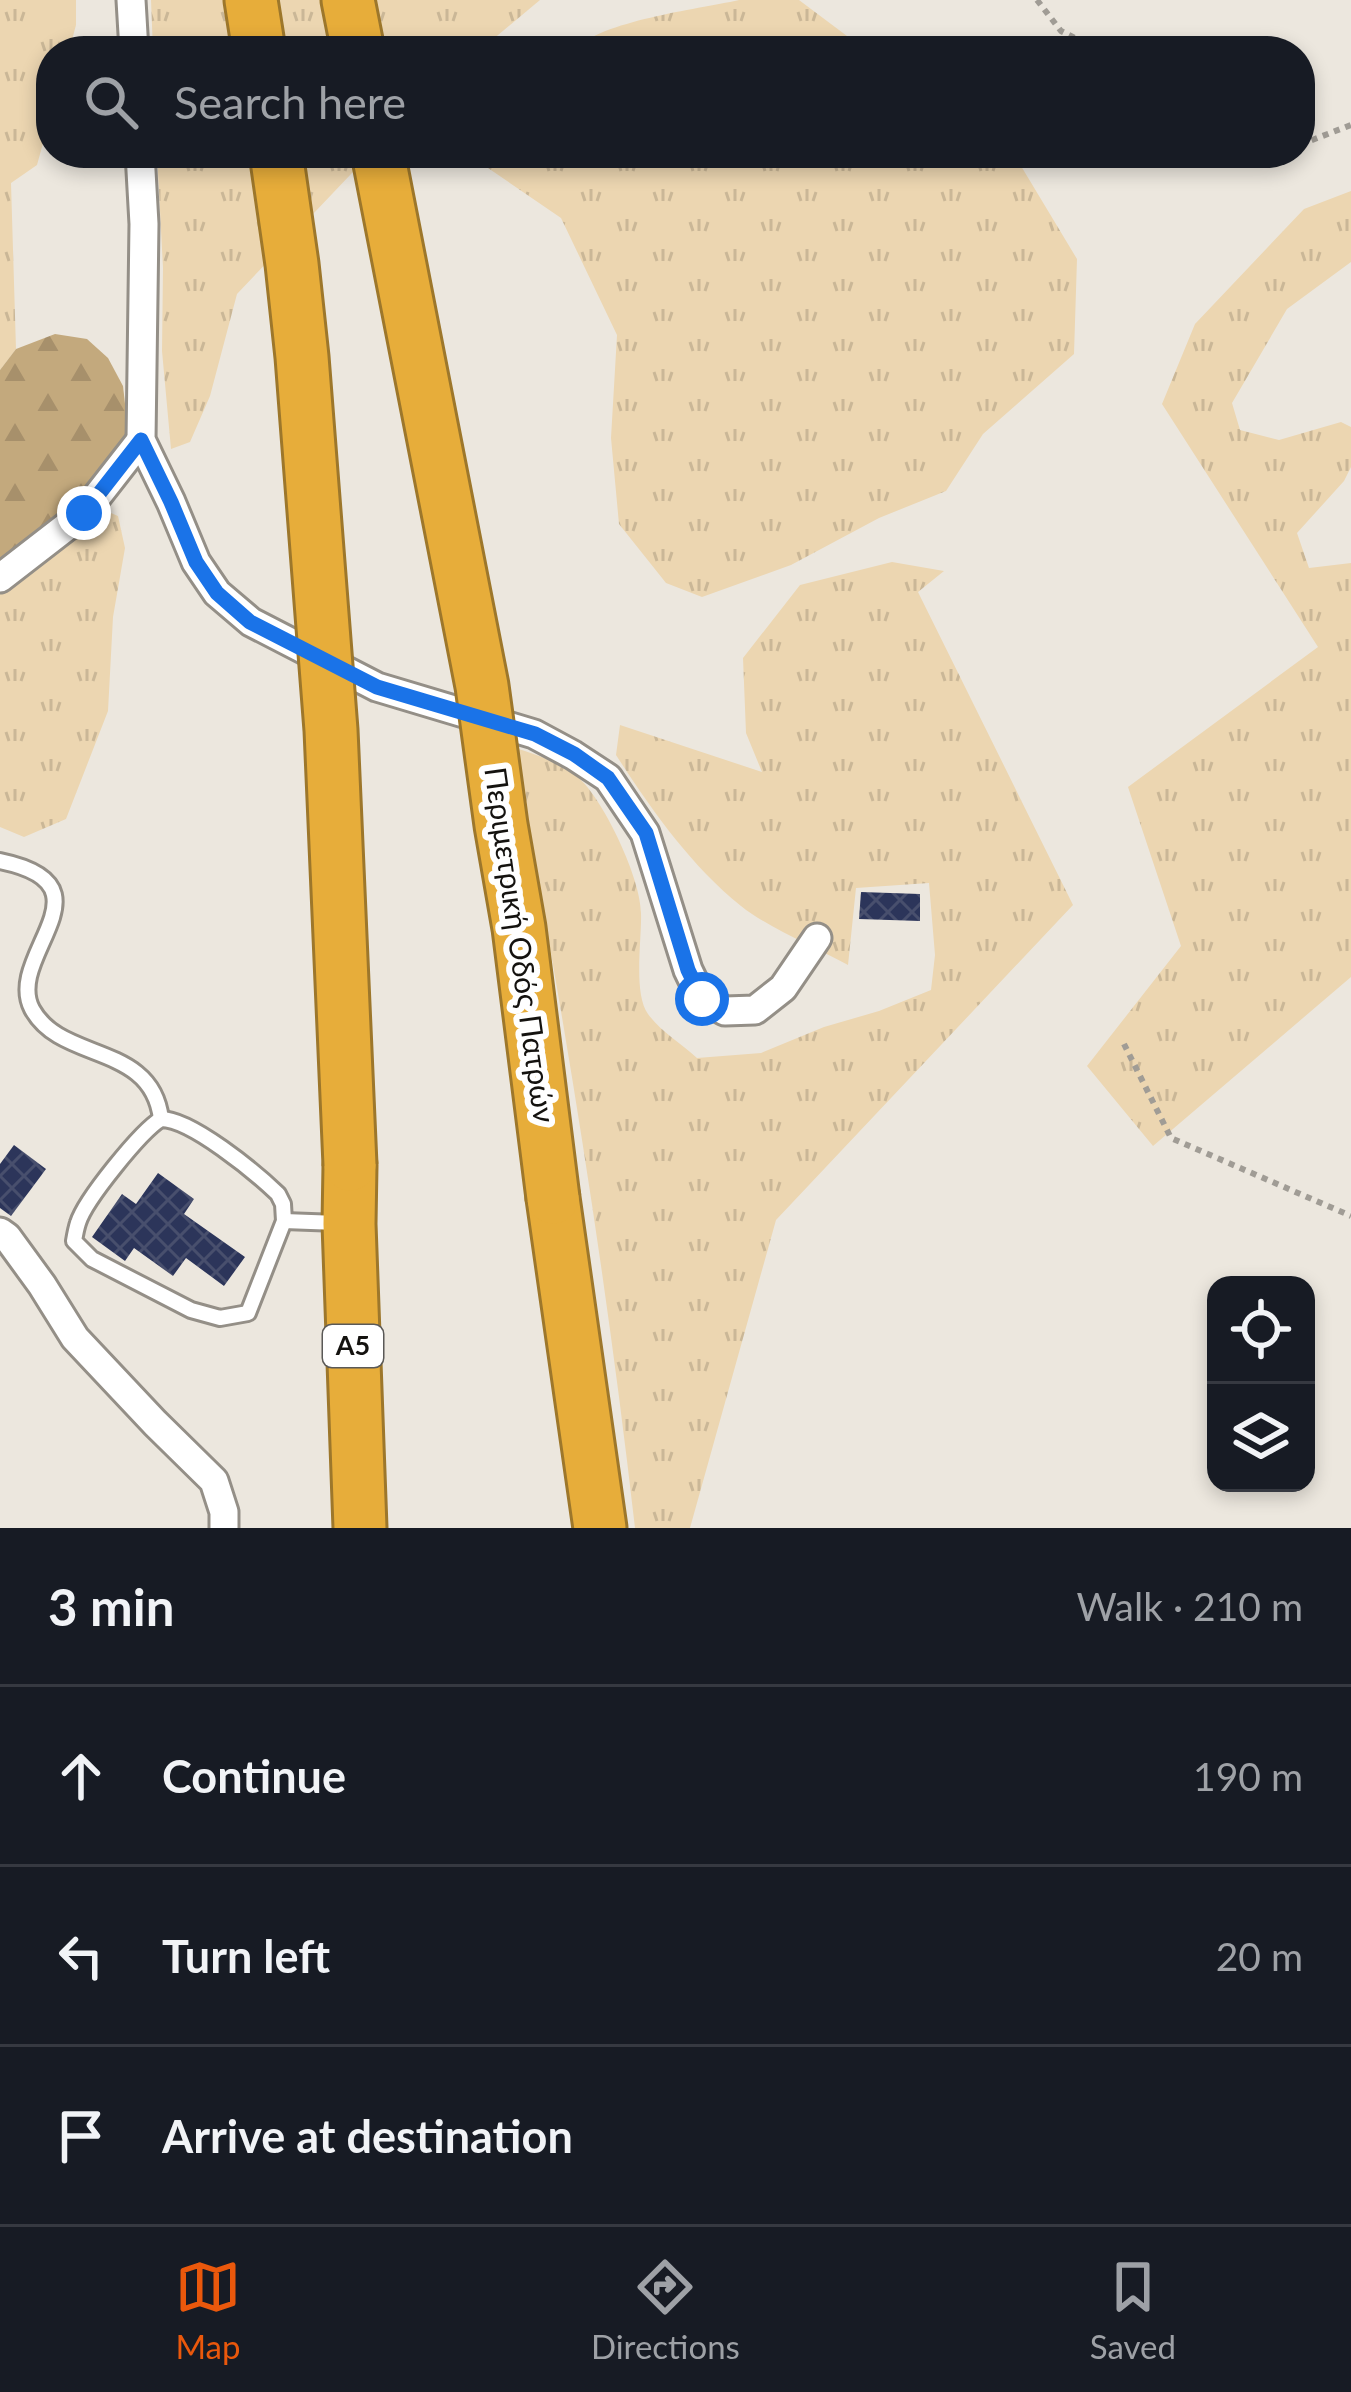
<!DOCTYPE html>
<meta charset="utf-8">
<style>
body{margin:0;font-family:Lato,sans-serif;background:#242831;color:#f1f3f6}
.controls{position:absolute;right:36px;bottom:36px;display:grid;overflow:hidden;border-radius:24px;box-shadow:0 6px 18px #0003}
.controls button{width:108px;height:108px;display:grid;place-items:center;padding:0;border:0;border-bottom:3px solid #363941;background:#171b24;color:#f1f3f6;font:60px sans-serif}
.stop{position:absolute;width:36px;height:36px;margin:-27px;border:9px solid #1a73e8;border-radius:50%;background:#fff}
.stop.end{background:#1a73e8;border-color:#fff;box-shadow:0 3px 12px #0008}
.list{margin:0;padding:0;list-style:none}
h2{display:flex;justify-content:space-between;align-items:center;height:156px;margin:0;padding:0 48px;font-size:51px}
h2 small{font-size:39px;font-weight:400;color:#9ea1a6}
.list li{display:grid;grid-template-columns:78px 1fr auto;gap:36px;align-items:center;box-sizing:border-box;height:180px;padding:0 48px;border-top:3px solid #363941}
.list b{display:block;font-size:45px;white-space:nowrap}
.list em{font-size:39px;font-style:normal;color:#9ea1a6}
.icon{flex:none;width:66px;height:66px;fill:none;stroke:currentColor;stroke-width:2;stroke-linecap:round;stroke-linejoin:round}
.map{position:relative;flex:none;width:1351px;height:1528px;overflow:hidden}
.search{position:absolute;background:#171b24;box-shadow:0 6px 18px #0003;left:36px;right:36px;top:36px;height:132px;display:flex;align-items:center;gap:30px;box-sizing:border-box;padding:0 42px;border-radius:48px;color:#9ea1a6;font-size:45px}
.sheet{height:696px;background:#171b24}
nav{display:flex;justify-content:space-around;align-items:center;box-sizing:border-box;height:168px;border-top:3px solid #363941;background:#171b24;font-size:33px;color:#9ea1a6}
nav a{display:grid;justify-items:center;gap:6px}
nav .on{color:#ea580c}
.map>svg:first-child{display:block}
</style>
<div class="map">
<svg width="1351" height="1528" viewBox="0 0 1351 1528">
<defs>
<pattern id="grass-tufts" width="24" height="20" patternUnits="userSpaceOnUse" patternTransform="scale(3)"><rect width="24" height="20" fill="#ecd6b1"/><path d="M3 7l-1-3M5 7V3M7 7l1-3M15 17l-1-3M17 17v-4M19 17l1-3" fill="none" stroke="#cab797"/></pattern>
<pattern id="forest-firs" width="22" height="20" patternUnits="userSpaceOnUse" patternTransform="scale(3)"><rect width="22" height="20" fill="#c3a97d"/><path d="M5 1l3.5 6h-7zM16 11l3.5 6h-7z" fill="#a7906b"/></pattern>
<pattern id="building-cross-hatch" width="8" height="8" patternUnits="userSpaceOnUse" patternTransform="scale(3)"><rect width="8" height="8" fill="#2c355a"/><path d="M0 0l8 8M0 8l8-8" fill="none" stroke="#484f6d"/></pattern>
</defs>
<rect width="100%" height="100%" fill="#ece7de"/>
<g fill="url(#grass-tufts)">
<polygon points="0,0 76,0 76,25 69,51 51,51 51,114 37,165 11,183 16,349 0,370"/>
<polygon points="151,0 540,0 479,51 153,51"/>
<path d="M739 0H799L867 51H571C604 20 694 10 739 0Z"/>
<polygon points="157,153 371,153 237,294 210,396 190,442 171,449 162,351 163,268"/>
<polygon points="466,153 1003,153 1021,166 1077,259 1074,354 983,434 946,491 879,518 791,565 702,597 666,583 619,524 611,438 617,335 561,218"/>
<polygon points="1351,191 1351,262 1287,309 1232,403 1240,430 1279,440 1341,422 1351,427 1351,467 1344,481 1297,533 1309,568 1351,563 1351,977 1153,1146 1087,1066 1181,946 1128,787 1318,647 1162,404 1195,324 1304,209"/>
<polygon points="104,510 118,516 125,548 113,617 108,711 66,819 24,837 0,827 0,594"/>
<path d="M892 562 944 571 918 592 1073 905 776 1220 690 1528H635C605 1266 563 1006 513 747 536 755 562 762 580 779 605 803 641 879 641 913 642 939 633 993 648 1014 660 1031 682 1044 697 1058L761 1053 824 1027 879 1011 931 990 935 955 929 883 856 888 848 965C817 948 767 927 741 906 690 865 651 809 616 755L620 725 762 772 746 733 743 658 800 585Z"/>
</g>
<polygon fill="url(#forest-firs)" points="55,334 87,339 108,358 123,386 128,430 87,496 0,568 0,370 16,349"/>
<g fill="url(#building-cross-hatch)">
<polygon points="861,892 920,894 920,921 859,919"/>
<polygon points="14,1145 46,1169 11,1216 0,1208 0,1164"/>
<polygon points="158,1173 194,1199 184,1214 245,1257 224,1286 186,1258 173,1276 134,1248 125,1261 92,1237 122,1194 136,1204"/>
</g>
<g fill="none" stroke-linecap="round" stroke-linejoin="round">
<defs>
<g id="lane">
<path d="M0 861C118 885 4 956 32 1009 61 1063 152 1042 161 1119"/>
<path d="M161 1119C191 1119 255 1172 278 1194L283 1204 284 1221 248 1313 220 1318 191 1310 92 1259 74 1241C75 1235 76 1229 78 1223 85 1200 141 1131 161 1119Z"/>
<polyline points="284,1221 338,1223"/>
</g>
<g id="street">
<polyline points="131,0 134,51"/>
<polyline points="140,153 144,224 141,440 171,502 196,562 217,593 251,622 377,687 534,734 573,755 608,778 645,833 688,970 702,999 725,1011 755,1010 783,988 817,938"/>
<polyline points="0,578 84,513 141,440"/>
<polyline points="0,1232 7,1237 42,1285 75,1338 155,1423 214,1481 224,1512 224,1528"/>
</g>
<g id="highway">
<polyline points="251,0 259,51"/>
<polyline points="348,0 358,51"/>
<polyline points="350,1165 349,1224 360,1528"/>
<polyline points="553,1198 600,1528"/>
</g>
</defs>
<use href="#lane" stroke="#948f87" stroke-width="20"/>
<use href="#street" stroke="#948f87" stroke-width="33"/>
<use href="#highway" stroke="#9d772b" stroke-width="57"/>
<g stroke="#a09c95" stroke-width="6" stroke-dasharray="6 6" stroke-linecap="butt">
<polyline points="1037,0 1061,31 1100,51"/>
<polyline points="1300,141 1307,142 1351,125"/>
<polyline points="1124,1044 1171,1138 1351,1216"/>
</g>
<use href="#lane" stroke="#fff" stroke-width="14"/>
<use href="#street" stroke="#fff" stroke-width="27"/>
<use href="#highway" stroke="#e7ad3a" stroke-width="51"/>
<defs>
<g id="highway-bridge">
<polyline points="276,153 292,264 302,357 331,730 350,1165"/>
<polyline points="378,153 482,686 501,825 519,928 553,1198"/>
</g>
</defs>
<use href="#highway-bridge" stroke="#9d772b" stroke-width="57" stroke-linecap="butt"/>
<use href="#highway-bridge" stroke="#e7ad3a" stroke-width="51"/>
</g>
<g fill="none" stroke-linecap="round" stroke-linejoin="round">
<polyline stroke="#1a73e8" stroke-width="15" points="84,513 141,440 171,502 196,562 217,593 250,622 377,687 535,734 574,754 608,778 646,833 688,970 702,999"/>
</g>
<g text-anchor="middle" stroke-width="12" stroke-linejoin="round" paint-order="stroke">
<rect fill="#fff" stroke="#5a5957" stroke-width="3" x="323" y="1325" width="60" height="42" rx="9"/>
<g font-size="27" font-weight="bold" fill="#14120f">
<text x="353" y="1355">Α5</text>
</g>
<g font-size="30" fill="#14120f" stroke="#fff">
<text transform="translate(519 945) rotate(82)" y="10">Περιμετρική Οδός Πατρών</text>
</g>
</g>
</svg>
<div class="controls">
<button><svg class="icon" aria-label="locate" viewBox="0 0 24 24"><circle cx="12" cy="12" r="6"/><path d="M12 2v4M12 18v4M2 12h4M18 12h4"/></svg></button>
<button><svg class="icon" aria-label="layers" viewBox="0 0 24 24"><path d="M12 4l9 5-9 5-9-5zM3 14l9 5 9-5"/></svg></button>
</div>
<div class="stop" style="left:702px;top:999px"></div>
<div class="stop end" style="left:84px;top:513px"></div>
<div class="search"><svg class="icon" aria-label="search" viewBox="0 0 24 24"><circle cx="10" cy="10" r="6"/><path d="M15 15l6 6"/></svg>Search here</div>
</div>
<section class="sheet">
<h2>3 min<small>Walk · 210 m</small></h2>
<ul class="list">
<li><svg class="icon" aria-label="ahead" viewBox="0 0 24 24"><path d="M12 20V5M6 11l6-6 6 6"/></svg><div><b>Continue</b></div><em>190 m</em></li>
<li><svg class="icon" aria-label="left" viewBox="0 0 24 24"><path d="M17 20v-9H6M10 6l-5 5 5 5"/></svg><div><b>Turn left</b></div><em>20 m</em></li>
<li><svg class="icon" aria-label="arrive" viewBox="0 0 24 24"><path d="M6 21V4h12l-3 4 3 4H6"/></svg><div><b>Arrive at destination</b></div></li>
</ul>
</section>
<nav>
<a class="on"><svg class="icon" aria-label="map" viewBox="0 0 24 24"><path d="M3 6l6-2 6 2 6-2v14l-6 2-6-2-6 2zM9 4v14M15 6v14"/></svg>Map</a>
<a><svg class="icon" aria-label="directions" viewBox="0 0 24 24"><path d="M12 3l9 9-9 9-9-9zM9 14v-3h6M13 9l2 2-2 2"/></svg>Directions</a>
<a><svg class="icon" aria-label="saved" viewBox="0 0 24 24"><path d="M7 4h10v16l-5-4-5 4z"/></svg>Saved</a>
</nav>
